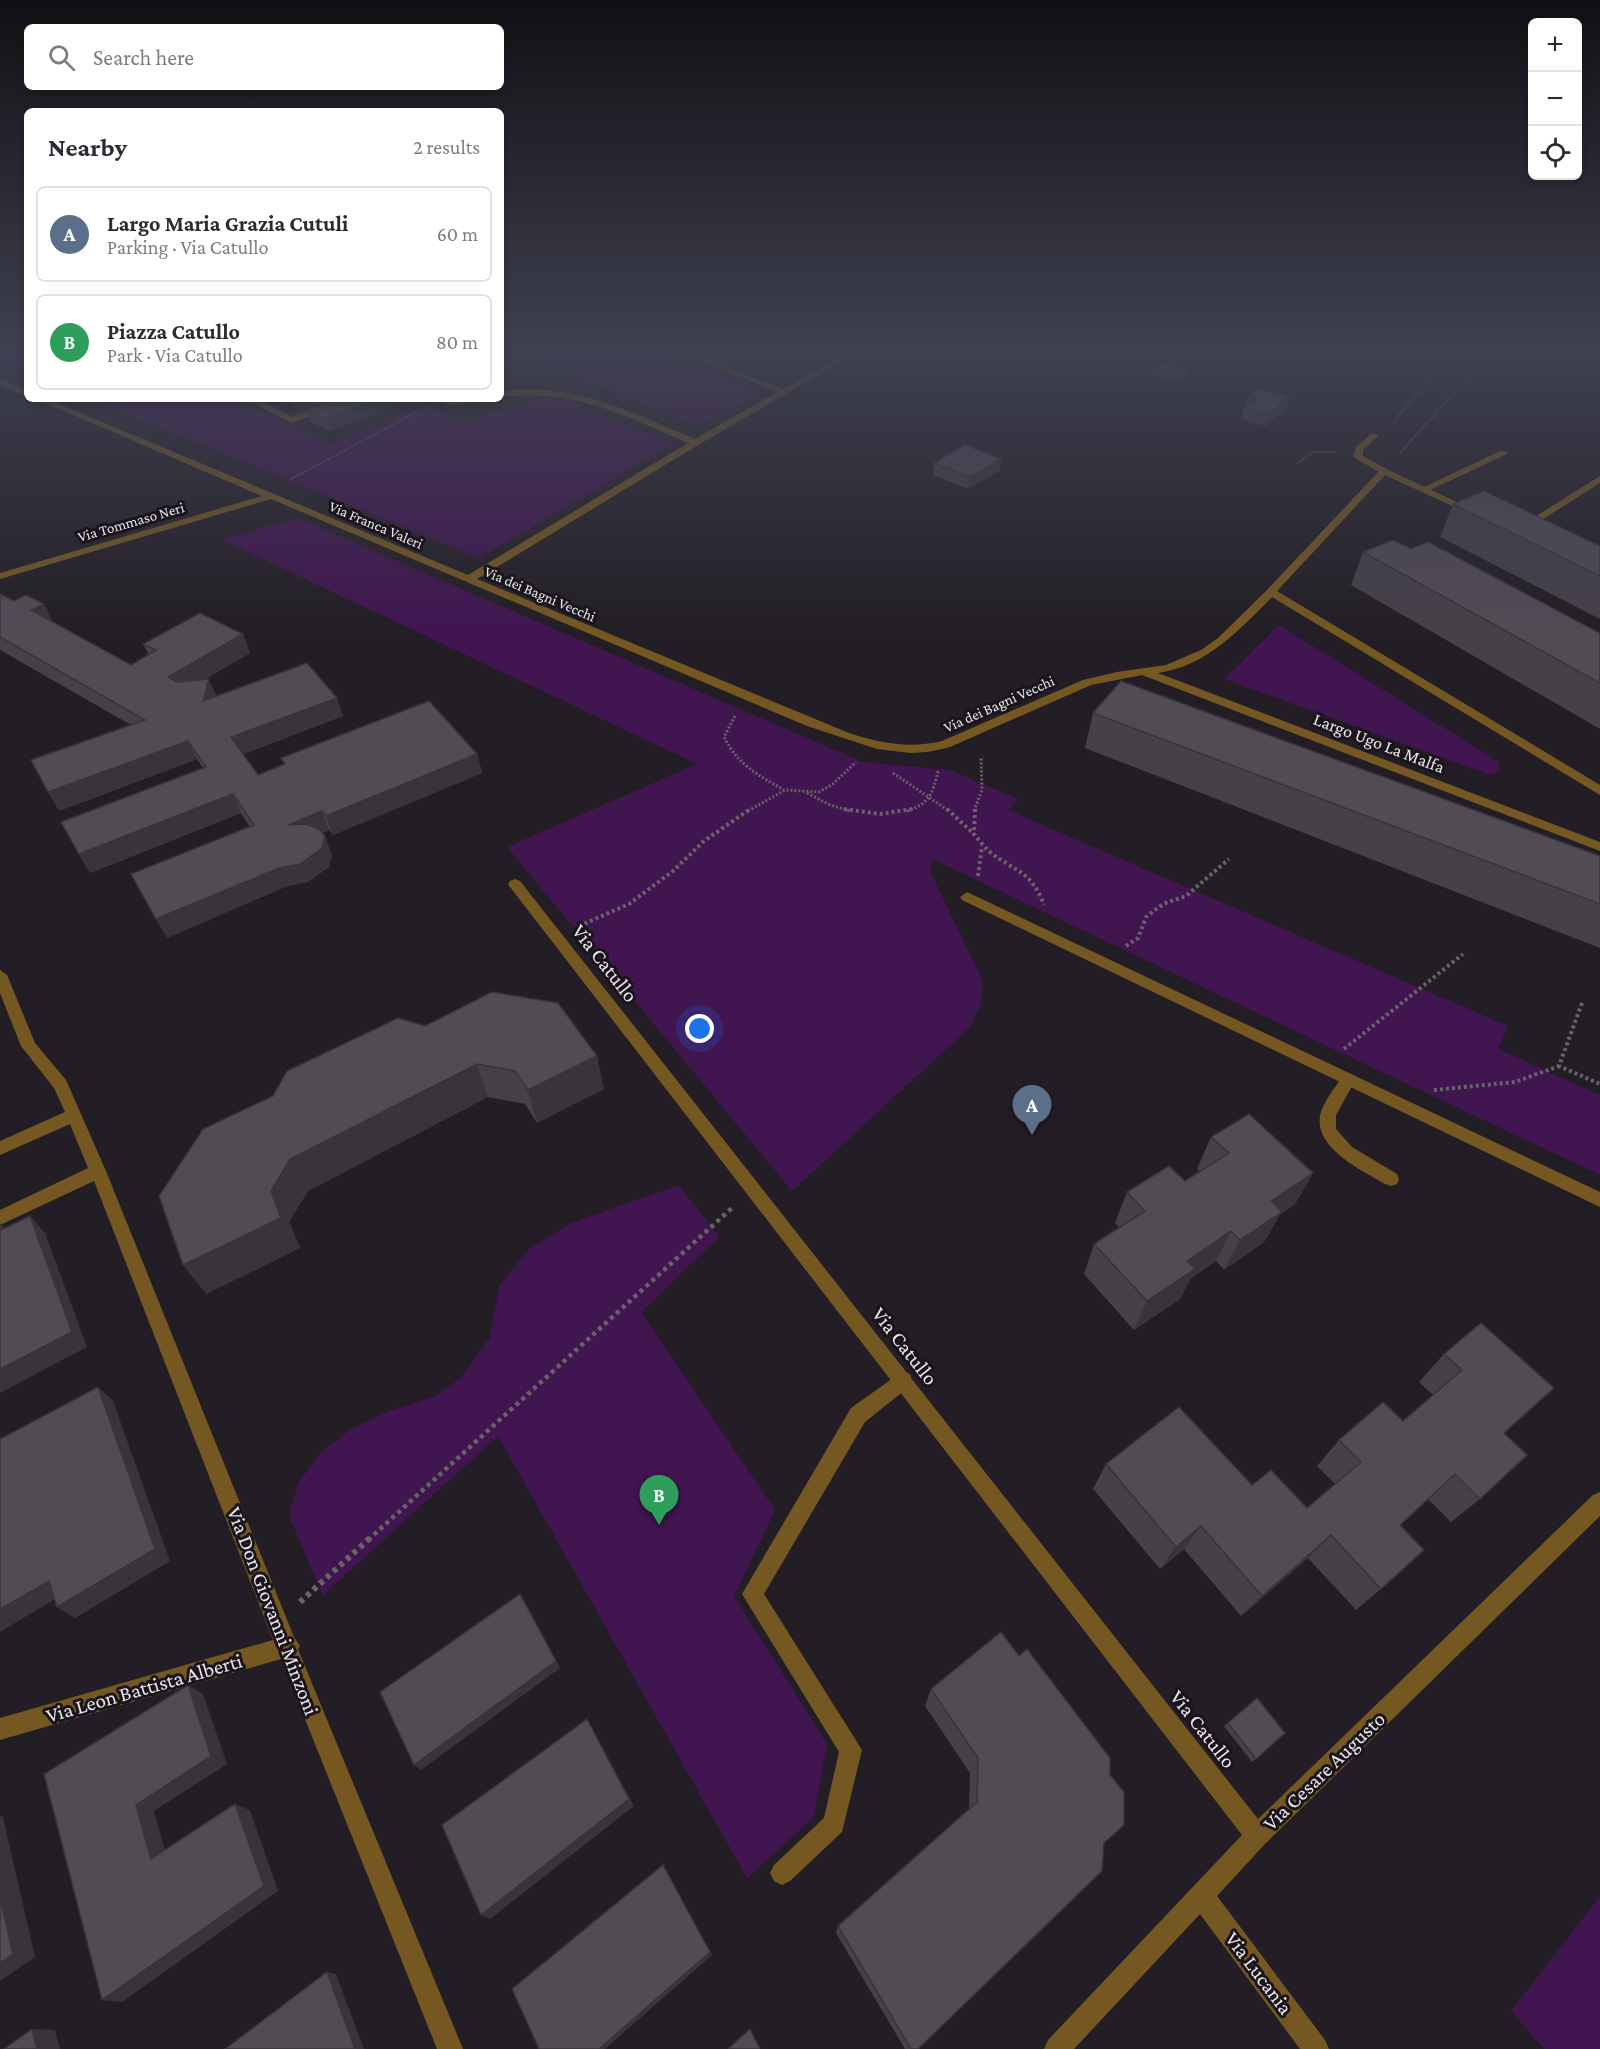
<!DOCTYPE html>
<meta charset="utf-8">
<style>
body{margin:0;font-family:"Crimson Pro",serif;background:#f7f7f7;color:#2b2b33}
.controls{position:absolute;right:18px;top:18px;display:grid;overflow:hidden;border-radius:9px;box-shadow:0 3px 9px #0003}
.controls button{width:54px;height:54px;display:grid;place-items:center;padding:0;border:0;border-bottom:2px solid #e1e1e2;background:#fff;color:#2b2b33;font:30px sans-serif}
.you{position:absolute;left:700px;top:1029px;width:21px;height:21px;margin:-15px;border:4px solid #fff;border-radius:50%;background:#1a73e8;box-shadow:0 0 0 9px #1a73e833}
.badge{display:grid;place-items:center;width:39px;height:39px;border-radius:50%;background:#806535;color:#fff;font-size:20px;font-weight:700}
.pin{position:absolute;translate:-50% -50px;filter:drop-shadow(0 2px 3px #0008)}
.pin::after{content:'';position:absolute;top:32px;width:21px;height:18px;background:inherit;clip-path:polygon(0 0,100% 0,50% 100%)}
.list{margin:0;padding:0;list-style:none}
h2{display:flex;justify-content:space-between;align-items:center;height:78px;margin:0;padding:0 24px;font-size:26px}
h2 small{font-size:20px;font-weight:400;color:#7c7c81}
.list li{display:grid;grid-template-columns:39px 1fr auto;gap:18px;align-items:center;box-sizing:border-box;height:96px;margin:0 12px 12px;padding:0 12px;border:2px solid #e1e1e2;border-radius:9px}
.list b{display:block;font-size:22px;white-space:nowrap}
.list p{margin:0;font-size:20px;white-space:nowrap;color:#7c7c81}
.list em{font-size:20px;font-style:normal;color:#7c7c81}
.icon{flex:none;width:33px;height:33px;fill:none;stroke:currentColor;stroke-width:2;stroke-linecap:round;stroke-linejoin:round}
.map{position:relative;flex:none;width:1600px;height:2049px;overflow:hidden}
.search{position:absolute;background:#fff;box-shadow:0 3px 9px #0003;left:24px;top:24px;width:480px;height:66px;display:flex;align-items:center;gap:15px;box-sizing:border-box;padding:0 21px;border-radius:9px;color:#7c7c81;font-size:22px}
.panel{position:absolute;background:#fff;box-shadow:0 3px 9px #0003;left:24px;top:108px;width:480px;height:294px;border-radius:9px}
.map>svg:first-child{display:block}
</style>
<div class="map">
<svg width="1600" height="2049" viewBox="0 0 1600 2049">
<rect width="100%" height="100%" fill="#231e25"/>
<g fill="#401550">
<polygon points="0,348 27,348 27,373 0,362"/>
<polygon points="510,348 646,348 762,393 695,426"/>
<polygon points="553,397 674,443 479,558 91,399 239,399 330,444 426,406 462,423"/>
<polygon points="297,518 863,762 950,770 1018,799 1008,810 1508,1026 1498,1049 1600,1095 1600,1175 932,859 931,873 983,982 981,1004 969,1028 792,1191 507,847 697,764 222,540"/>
<polygon points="1279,625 1499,762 1500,772 1490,775 1224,679"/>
<polygon points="679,1185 719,1237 641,1312 775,1510 734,1596 827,1744 814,1817 747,1878 498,1436 323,1595 289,1516 298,1483 322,1451 351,1429 386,1412 433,1397 461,1378 490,1337 499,1286 529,1249 571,1223"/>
<polygon points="1600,1896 1600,2049 1544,2049 1511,2011"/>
</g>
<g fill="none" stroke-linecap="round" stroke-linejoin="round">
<g stroke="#676369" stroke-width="2" stroke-dasharray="1.5 1.5" stroke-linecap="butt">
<polyline points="1393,423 1410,401 1461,348"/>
<polyline points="1400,453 1494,348"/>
<polyline points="1298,463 1314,452 1336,452"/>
<polyline points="291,479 417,412"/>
</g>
<g stroke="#676369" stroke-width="3" stroke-dasharray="2 2" stroke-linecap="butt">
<path d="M735 716 724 737C737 764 759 776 784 790"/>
<polyline points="893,773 949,811"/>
<polyline points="807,793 830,805 850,811"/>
<polyline points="748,811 785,790 819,792 833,784 856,762"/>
<path d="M907 811C930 804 933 792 938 771"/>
<polyline points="974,811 982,790 981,758"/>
</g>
<g stroke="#676369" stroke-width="4" stroke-dasharray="3 3" stroke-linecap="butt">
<polyline points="844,809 880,814 912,809"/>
<polyline points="947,809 974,834"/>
<path d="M975 809 974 834C979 840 984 847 990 852 1015 872 1031 870 1044 905"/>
<polyline points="978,876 982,846"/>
<polyline points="579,926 629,904 673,871 704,841 750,809"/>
<polyline points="1126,946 1138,938 1146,917 1163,904 1186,896 1229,859"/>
<polyline points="1582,1003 1559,1066 1600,1084"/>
<polyline points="1344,1049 1463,954"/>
<polyline points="1434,1090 1515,1082 1559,1066"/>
</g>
<polyline stroke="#676369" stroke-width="4.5" stroke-dasharray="4 4" stroke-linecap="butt" points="368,1540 733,1207"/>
<polyline stroke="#676369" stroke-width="6" stroke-dasharray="4.5 4.5" stroke-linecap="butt" points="300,1602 370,1538"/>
<g fill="#755821" fill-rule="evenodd">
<polygon points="1372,433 1379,435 1363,450 1363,456 1387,469 1387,473 1381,473 1353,457 1356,447"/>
<polygon points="1502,450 1507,453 1505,455 1428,491 1420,489"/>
<polygon points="1600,476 1600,483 1526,530 1517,528"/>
<path d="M1348 1073 1353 1075 1356 1079 1336 1115V1129L1352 1147 1397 1174 1399 1179 1397 1184 1391 1186 1385 1184C1362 1170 1315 1149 1320 1116 1322 1103 1336 1087 1343 1075Z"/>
<polygon points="903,1371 910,1374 912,1380 910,1386 865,1422 764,1594 862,1750 842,1832 790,1881 782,1885 774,1881 770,1873 774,1865 824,1818 839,1752 742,1594 851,1408"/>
</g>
<g fill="#755821" fill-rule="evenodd">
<path d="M665 348H677L783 389 855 348H865L698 445 477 579 849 733C880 743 909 749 942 741L1083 680 1117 672 1166 665 1201 650 1218 638 1267 590 1381 469 1384 468 1478 512 1470 514 1385 475 1277 591 1600 785V795L1272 597C1239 630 1207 666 1158 673L1600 842V851L1142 675 1091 685 950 747 928 752 911 753 877 749 807 726 271 499 0 579V573L262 496 36 399H47L468 575 688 443C623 415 574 388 501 397V391C576 383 628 411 695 439L777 392Z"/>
<polygon points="0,379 27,390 27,396 0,385"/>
<polygon points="246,399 257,399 292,417 345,399 357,399 291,423"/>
<polygon points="430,399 486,399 453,406"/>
<polygon points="515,879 520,881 1258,1819 1593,1495 1600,1492 1600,1516 1265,1844 1217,1896 1325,2040 1329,2049 1300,2049 1200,1914 1074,2049 1044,2049 1048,2040 1242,1835 510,887 508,884 510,881"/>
<polygon points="967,892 1600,1192 1600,1207 962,900 960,897"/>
<polygon points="0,970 7,975 35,1043 66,1080 106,1171 294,1637 300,1646 298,1649 318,1698 463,2049 437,2049 281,1659 0,1740 0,1718 273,1640 94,1181 0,1225 0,1210 88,1168 70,1124 0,1155 0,1141 65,1112 54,1088 21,1046 0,993"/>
</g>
</g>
<g fill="#464048">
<polygon points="1154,369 1189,370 1188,376 1178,383 1152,374"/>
<polygon points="1249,395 1290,396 1287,408 1265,426 1241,419 1244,408 1246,406"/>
<polygon points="285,399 333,399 304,410 285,401"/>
<polygon points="397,403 330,431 311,422 308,410"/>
<polygon points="1001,459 999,471 968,489 933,475 934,463"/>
<polygon points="1453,504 1600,546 1600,619 1440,537"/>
<polygon points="1411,549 1600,633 1600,729 1351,585 1363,552"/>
<polygon points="0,594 131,665 149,655 143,644 243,634 250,653 205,679 216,696 337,698 343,716 243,754 258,775 284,764 281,758 477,754 482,773 333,835 329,830 322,833 332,855 329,867 308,882 287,886 167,938 250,827 241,813 90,873 79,854 203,768 197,759 59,811 131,725 0,650"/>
<polygon points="1093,713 1600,856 1600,948 1085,748"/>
<polygon points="398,1018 604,1089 537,1123 525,1104 488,1097 308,1191 289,1222 300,1248 206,1294 273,1096"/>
<polygon points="1211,1137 1313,1173 1295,1204 1280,1214 1264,1242 1224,1270 1216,1261 1190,1279 1180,1299 1134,1330 1084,1274 1094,1244 1119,1227 1115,1223 1127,1192 1185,1181 1200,1172 1197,1169"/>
<polygon points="1481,1323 1504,1433 1480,1499 1451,1522 1428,1499 1400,1525 1381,1589 1356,1610 1308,1558 1241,1616 1184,1549 1160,1569 1093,1489 1106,1464 1252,1485 1307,1508 1335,1484 1317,1466 1339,1440 1403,1421 1433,1395 1419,1382 1444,1354"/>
<polygon points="931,1689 1104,1843 918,2049 905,2049 836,1933 838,1926 969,1810 970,1773 925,1706"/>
<polygon points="1257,1698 1256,1759 1252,1762 1224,1726"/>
</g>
<g fill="#39343b">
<polygon points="1189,370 1188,376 1178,383 1179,377"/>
<polygon points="1290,396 1287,408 1265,426 1268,415"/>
<polygon points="301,399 333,399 304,410"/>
<polygon points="377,399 396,399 397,403 330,431 327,419"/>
<polygon points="1001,459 999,471 968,489 970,477"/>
<polygon points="44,604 53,622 31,610"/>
<polygon points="243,634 250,653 176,696 168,677"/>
<polygon points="209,679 217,698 203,701"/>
<polygon points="337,698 343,716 239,756 231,737"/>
<polygon points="188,741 197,759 59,811 48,792"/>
<polygon points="477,754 482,773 333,835 326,816"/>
<polygon points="233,794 241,813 90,873 79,854"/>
<polygon points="322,811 329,830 295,843 288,825"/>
<polygon points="325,836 332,855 329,867 308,882 287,886 167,938 156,919 279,868"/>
<polygon points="597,1056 604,1089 537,1123 528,1090"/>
<polygon points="477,1064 488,1097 308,1191 289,1222 300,1248 206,1294 183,1265 271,1191 290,1159"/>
<polygon points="1313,1173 1295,1204 1280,1214 1264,1242 1224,1270 1240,1240 1271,1201"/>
<polygon points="30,1216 45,1233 87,1347 0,1393 0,1369"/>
<polygon points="0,1223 14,1238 1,1230"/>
<polygon points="1231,1231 1216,1261 1190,1279 1180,1299 1134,1330 1147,1301 1187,1261"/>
<polygon points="98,1387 113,1401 170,1561 75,1618 57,1607"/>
<polygon points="1201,1526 1184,1549 1160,1569 1176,1547"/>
<polygon points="1331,1535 1308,1558 1241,1616 1262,1596"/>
<polygon points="49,1581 67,1592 0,1632 0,1609"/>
<polygon points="525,1602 560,1668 421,1770 414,1765"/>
<polygon points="188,1685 203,1694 227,1764 154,1811 169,1865 151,1859 136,1805"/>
<polygon points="587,1719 634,1806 490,1919 481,1915"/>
<polygon points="235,1804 250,1810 278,1891 122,2002 102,2000"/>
<polygon points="0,1816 3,1817 35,1957 0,1981"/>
<polygon points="663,1865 712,1955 605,2049 599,2049"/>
<polygon points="327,1972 336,1974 364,2049 355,2049"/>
<polygon points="32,2029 55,2030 60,2049 37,2049"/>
</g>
<g fill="#514b54" stroke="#39343b" stroke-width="1.5">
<polygon points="1164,362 1189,370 1179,377 1154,369"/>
<polygon points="1256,389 1290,396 1268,415 1244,408 1257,397 1249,395"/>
<polygon points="335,399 377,399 327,419 308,410"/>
<polygon points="965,445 1001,459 970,477 934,463"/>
<polygon points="1484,491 1600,546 1600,576 1453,504"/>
<polygon points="1393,540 1411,549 1428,542 1600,633 1600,683 1363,552"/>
<polygon points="0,594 14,601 26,595 44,604 31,610 131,665 156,650 143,644 200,613 243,634 168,677 177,682 209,679 203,701 307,663 337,698 231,737 258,775 285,764 281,758 429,701 477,754 326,816 322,811 288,825 306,824 319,829 325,836 322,848 300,864 279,868 156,919 131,874 254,825 233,794 79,854 61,822 206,767 188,741 48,792 31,760 145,720 0,637"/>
<polygon points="1121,681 1600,856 1600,904 1093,713"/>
<polygon points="492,992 558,1003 597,1056 528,1090 515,1071 477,1064 290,1159 271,1191 281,1218 183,1265 159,1196 203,1129 273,1096 287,1071 398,1018 425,1026"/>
<polygon points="1249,1114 1313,1173 1271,1201 1282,1212 1240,1240 1231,1231 1187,1261 1195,1269 1147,1301 1094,1244 1145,1211 1127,1192 1169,1166 1185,1181 1229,1153 1211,1137"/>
<polygon points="30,1216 72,1332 0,1369 0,1226 1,1230"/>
<polygon points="1481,1323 1554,1388 1504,1433 1527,1455 1480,1499 1455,1474 1400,1525 1424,1550 1381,1589 1331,1535 1262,1596 1201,1526 1176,1547 1106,1464 1179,1407 1252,1485 1271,1470 1307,1508 1361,1462 1339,1440 1383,1402 1403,1421 1462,1370 1444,1354"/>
<polygon points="98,1387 155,1549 57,1607 49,1581 0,1609 0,1439"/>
<polygon points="520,1594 556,1661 414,1765 380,1692"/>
<polygon points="1001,1632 1019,1656 1027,1649 1110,1758 1110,1775 1124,1792 1124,1825 1104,1843 1102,1871 918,2049 911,2049 838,1926 977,1802 978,1758 931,1689"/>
<polygon points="188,1685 211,1756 136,1805 151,1859 235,1804 264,1886 102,2000 44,1774"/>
<polygon points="1257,1698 1285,1733 1256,1759 1228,1723"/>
<polygon points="587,1719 629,1799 481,1915 442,1825"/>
<polygon points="663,1865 710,1952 599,2049 539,2049 512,1989"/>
<polygon points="0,1897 13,1954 0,1963"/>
<polygon points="327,1972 355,2049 225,2049"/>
<polygon points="32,2029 37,2049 4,2049"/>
<polygon points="750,2029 760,2049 728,2049"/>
</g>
<linearGradient id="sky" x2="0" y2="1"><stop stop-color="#131014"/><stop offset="0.55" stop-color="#3f4151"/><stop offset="1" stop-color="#3f4151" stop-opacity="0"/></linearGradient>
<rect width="1600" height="635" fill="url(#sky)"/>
<g text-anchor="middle" stroke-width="6" stroke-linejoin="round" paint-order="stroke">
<g font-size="15" fill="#eae7ec" stroke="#1a151c">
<text transform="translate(131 522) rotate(-16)" y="5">Via Tommaso Neri</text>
<text transform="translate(376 525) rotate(23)" y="5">Via Franca Valeri</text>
<text transform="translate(540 594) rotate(23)" y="5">Via dei Bagni Vecchi</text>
<text transform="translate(999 704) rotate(-24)" y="5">Via dei Bagni Vecchi</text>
</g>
<g font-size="18" fill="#eae7ec" stroke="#1a151c">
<text transform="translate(1379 743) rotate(21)" y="6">Largo Ugo La Malfa</text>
</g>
<g font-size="21" fill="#eae7ec" stroke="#1a151c">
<text transform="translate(605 963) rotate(52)" y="7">Via Catullo</text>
<text transform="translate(905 1346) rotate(52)" y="7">Via Catullo</text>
<text transform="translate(273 1611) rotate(69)" y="7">Via Don Giovanni Minzoni</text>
<text transform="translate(144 1688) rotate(-16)" y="7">Via Leon Battista Alberti</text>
<text transform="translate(1203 1729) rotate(52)" y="7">Via Catullo</text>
<text transform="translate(1324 1771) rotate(-44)" y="7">Via Cesare Augusto</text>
<text transform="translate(1259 1973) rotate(53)" y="7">Via Lucania</text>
</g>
</g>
</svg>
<div class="controls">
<button>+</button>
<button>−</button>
<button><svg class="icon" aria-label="locate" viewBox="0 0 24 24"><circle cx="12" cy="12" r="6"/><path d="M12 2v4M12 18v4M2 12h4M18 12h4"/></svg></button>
</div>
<div class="you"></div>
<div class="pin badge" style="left:1032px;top:1135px;background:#5c6f8a">A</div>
<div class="pin badge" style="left:659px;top:1525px;background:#2e9e5b">B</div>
<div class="search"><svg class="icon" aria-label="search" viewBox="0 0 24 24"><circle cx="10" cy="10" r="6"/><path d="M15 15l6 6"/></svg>Search here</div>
<section class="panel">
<h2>Nearby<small>2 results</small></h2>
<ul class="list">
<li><span class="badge" style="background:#5c6f8a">A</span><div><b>Largo Maria Grazia Cutuli</b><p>Parking · Via Catullo</p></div><em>60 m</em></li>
<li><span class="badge" style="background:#2e9e5b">B</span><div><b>Piazza Catullo</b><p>Park · Via Catullo</p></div><em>80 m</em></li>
</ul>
</section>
</div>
